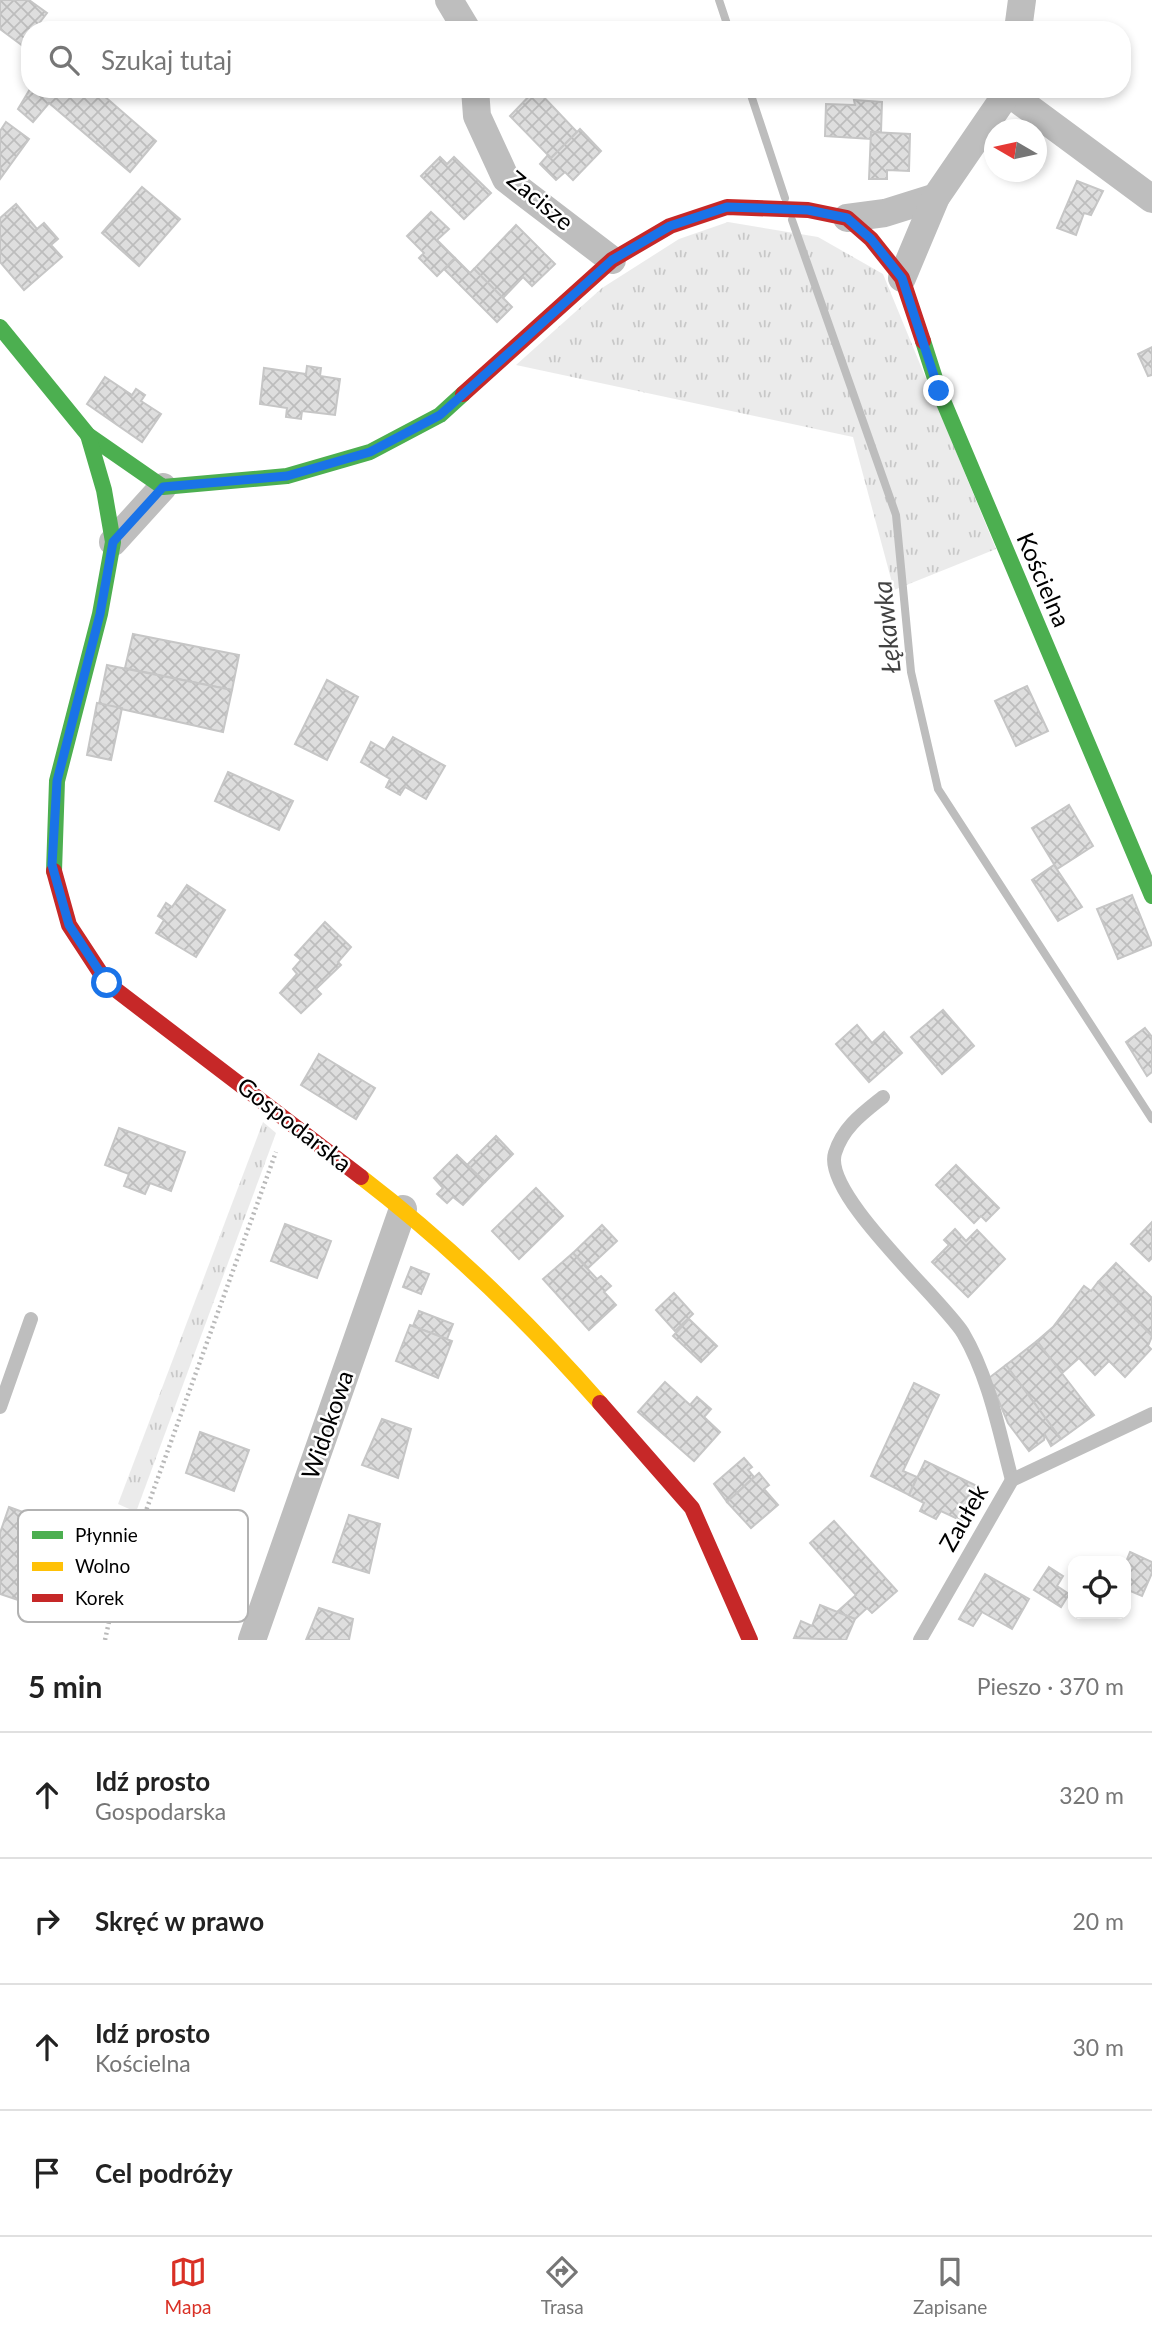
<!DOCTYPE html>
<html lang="pl">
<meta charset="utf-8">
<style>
body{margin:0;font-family:Lato,sans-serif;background:#f2f2f2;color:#222}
.controls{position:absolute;right:21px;bottom:21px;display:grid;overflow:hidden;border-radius:14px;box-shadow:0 4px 10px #0003}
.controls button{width:63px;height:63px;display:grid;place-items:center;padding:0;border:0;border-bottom:2px solid #e0e0e0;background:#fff;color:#222;font:35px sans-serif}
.compass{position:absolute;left:984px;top:119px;width:63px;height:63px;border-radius:50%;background:#fff;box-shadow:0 4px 10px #0003;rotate:279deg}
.stop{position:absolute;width:21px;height:21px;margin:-16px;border:5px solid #1a73e8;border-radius:50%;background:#fff}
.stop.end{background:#1a73e8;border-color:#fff;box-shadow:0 2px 7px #0008}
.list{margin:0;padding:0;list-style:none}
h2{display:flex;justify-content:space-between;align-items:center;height:91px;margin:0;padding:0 28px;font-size:30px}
h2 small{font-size:23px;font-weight:400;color:#767676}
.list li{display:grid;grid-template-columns:46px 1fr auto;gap:21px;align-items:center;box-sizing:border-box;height:126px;padding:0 28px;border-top:2px solid #e0e0e0}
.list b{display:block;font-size:26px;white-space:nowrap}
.list p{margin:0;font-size:23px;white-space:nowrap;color:#767676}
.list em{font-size:23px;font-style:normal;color:#767676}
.icon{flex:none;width:38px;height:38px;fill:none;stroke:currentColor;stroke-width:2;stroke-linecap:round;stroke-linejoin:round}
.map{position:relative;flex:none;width:1152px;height:1640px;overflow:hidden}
.search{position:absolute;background:#fff;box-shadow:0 4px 10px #0003;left:21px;right:21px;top:21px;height:77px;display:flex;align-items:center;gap:18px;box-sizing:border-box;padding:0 24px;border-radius:28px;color:#767676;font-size:26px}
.sheet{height:595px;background:#fff}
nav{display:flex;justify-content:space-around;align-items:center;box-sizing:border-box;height:98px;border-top:2px solid #e0e0e0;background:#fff;font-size:19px;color:#767676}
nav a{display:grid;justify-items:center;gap:4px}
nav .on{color:#d93025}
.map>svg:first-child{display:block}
</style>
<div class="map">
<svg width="1152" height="1640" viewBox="0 0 1152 1640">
<defs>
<pattern id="grass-tufts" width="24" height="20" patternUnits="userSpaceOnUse" patternTransform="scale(1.75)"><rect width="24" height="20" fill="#ebebeb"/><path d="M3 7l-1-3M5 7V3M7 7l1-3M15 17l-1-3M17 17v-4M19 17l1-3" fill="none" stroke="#c8c8c8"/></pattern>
<pattern id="building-cross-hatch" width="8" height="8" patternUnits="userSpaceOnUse" patternTransform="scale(1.75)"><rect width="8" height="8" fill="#dedede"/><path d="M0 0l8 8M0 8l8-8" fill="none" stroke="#bdbdbd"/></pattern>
</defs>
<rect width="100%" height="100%" fill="#fff"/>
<g fill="url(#grass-tufts)">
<polygon points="728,222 818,237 883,274 996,549 894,590 853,437 516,365 602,288 679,239"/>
<polygon points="263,1122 276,1133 136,1512 118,1504"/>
</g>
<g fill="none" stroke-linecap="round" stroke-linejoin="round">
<g stroke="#bdbdbd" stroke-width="8">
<polyline points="719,0 729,30"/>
<polyline points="749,89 785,198"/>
<polyline points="792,220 896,515 911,672 938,789 1152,1119"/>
</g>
</g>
<g fill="url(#building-cross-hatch)" stroke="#c6c6c6" stroke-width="2">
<polygon points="0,0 29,0 47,13 34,30 30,30 30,36 23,46 0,29"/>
<polygon points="30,89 96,89 156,141 130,172 49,103 33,122 18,109"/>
<polygon points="536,89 577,132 551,158 510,116"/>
<polygon points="854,100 882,102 881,132 871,132 871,139 825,136 826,104 855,105"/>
<polygon points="6,122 29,139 0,179 0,131"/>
<polygon points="580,129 601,151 573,180 565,172 556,180 540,164 548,155 551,158"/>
<polygon points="871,132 910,134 909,171 887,170 887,179 869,179"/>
<polygon points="440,157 447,164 454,157 491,193 464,219 421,176"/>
<polygon points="1077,181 1103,191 1091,215 1084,213 1076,235 1057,228"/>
<polygon points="142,187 180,219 139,266 102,233"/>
<polygon points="16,204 37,229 44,223 58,239 51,245 62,257 24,290 0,262 0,218"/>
<polygon points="431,212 449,229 437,240 455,258 437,276 419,258 424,253 407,236"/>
<polygon points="516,225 555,264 532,286 523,277 503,298 474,269"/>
<polygon points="455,258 470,273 474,269 512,307 497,322 444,269"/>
<polygon points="1152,347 1152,375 1148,376 1138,354"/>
<polygon points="307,366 321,368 320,376 340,379 335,415 302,411 301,419 286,417 287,408 260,404 264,368 306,374"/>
<polygon points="105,377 132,395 136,389 145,395 141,401 161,414 142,442 87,404"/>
<polygon points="133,634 239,655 232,690 125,668"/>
<polygon points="107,665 232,690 223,732 99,704"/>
<polygon points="327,680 358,697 327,760 295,744"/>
<polygon points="1027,686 1048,731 1016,746 995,701"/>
<polygon points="97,703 122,708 111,760 87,755"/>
<polygon points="393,737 445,766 426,799 405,787 400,795 386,787 390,779 361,762 371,742 385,750"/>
<polygon points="228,772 293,801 279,830 215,801"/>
<polygon points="1069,805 1093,846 1057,869 1032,828"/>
<polygon points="1054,865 1082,907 1058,921 1032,880"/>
<polygon points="187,885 225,910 196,957 156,933 164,920 158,916 166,903 172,907"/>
<polygon points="1132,895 1152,945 1118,959 1097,909"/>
<polygon points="325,922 351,947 338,962 341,965 316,989 321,994 301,1013 280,993 297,974 293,969 301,960 295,955"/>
<polygon points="943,1010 974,1046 942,1074 911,1037"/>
<polygon points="857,1025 872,1043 884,1032 902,1053 869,1082 836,1044"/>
<polygon points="1145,1028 1152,1037 1152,1072 1147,1076 1126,1042"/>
<polygon points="319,1054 375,1088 356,1119 301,1085"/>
<polygon points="119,1128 185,1152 171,1191 150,1183 145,1194 124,1186 129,1174 105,1165"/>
<polygon points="496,1136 513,1154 485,1182 467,1165"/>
<polygon points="457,1155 485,1182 463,1205 453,1197 447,1203 437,1194 443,1188 434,1178"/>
<polygon points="956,1165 999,1208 986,1221 981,1216 974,1223 936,1185"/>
<polygon points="536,1188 563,1216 519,1259 492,1231"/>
<polygon points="1152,1222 1152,1258 1149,1261 1131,1244"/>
<polygon points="285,1224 331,1241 317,1278 271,1261"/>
<polygon points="602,1225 617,1241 588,1268 573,1253"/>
<polygon points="955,1229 966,1241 977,1230 1005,1259 968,1297 932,1262 949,1245 944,1240"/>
<polygon points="573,1253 597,1279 601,1276 611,1286 604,1292 616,1305 589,1330 543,1279"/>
<polygon points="1116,1263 1152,1298 1152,1336 1098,1282"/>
<polygon points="411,1267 429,1274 421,1294 403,1287"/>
<polygon points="1098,1282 1152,1336 1148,1346 1151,1349 1125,1377 1109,1361 1095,1375 1079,1358 1061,1374 1037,1341 1053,1327 1084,1286 1091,1291"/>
<polygon points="674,1293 693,1314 675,1331 656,1310"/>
<polygon points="419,1311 453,1324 447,1339 413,1326"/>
<polygon points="689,1319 717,1346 701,1362 673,1336"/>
<polygon points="410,1325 452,1341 438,1378 396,1361"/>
<polygon points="1037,1341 1094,1415 1061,1439 1006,1365"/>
<polygon points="1006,1365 1061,1439 1051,1446 1045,1435 1044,1440 1029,1451 1008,1423 989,1378"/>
<polygon points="665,1382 690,1405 697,1397 711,1409 704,1417 720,1432 694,1461 638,1412"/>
<polygon points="914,1383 939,1395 903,1471 917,1477 909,1495 871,1476"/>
<polygon points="382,1419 411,1429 398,1478 362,1465"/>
<polygon points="200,1432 249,1450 234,1491 186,1473"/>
<polygon points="744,1458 752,1467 748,1470 754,1477 727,1502 714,1484"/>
<polygon points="925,1461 979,1487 962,1521 941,1511 936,1519 920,1511 924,1503 909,1495"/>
<polygon points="759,1473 769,1485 764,1489 778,1505 751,1528 727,1502"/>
<polygon points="9,1507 48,1521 21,1601 0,1594 0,1533"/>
<polygon points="349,1515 380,1524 369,1573 333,1562"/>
<polygon points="834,1521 897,1591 872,1613 867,1608 855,1619 837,1612 856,1595 810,1543"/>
<polygon points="1130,1552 1152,1562 1152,1573 1142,1596 1126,1589 1126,1562"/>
<polygon points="1049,1567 1063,1576 1057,1586 1069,1594 1061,1607 1034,1590"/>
<polygon points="985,1574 1029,1599 1012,1629 982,1612 973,1626 959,1619"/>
<polygon points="820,1605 855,1619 846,1640 794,1638 801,1621 812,1626"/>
<polygon points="319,1608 353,1619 349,1640 306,1640"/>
</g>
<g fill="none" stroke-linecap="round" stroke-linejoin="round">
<polyline stroke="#b9b9b9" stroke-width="4.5" stroke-dasharray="2 3.5" stroke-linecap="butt" points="105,1640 114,1599 276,1152"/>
<g stroke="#bebebe" stroke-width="14">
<path d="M883 1097C863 1113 843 1127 835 1153 822 1194 941 1298 963 1333 989 1377 999 1431 1012 1480"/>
<polyline points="0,1407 31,1319"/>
<polyline points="920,1640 1012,1480 1152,1414"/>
</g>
<g stroke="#bebebe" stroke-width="28">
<polyline points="449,0 467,30"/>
<polyline points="1018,30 1022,0"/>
<polyline points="475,89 477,116 506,179 612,260"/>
<polyline points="1010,94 1152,199"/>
<polyline points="847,218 885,213 936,197"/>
<polyline points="902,278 936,197 1010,89"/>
<polyline points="113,542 163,487"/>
<polyline points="252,1640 403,1209"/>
</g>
<g stroke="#4caf50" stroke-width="16">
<polyline points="0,327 88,435 163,487 287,476 370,452 440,415 463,394"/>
<polyline points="923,341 939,391 1152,896"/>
<polyline points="54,871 57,781 100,614 113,542 104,490 88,435"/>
</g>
<path stroke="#ffc107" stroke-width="16" d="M361 1177C447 1243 528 1321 600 1403"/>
<g stroke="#c62828" stroke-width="16">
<polyline points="463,394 612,260 670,226 727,207 808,210 847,218 871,239 902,278 923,341"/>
<polyline points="54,871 69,925 107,983 361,1177"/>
<polyline points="600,1403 692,1508 750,1640"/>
</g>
</g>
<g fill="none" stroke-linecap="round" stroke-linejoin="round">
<polyline stroke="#1a73e8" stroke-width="9" points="107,983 69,925 52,865 57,781 100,614 113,542 163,487 287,476 370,452 440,415 612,260 670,226 727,207 808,210 847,218 871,239 902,278 939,391"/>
</g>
<g text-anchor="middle" stroke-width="5" stroke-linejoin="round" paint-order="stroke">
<g font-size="24" fill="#000" stroke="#fff">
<text transform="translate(540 201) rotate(40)" y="8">Zacisze</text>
<text transform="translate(1043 580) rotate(67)" y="8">Kościelna</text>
<text transform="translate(294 1125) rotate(38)" y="8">Gospodarska</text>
<text transform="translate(328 1425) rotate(-71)" y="8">Widokowa</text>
<text transform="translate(964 1518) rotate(-60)" y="8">Zaułek</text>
</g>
<g font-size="26" font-style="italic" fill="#424242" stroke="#fff">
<text transform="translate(887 627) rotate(-96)" y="9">Łękawka</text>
</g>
</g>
<rect x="18" y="1510" width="230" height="112" rx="10" fill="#fff" stroke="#b2b2b2" stroke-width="2"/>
<rect x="32" y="1531" width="31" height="8" fill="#4caf50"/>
<rect x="32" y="1562" width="31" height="9" fill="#ffc107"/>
<rect x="32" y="1594" width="31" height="8" fill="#c62828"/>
<g font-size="19" fill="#000">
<text x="75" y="1542">Płynnie</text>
<text x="75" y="1573">Wolno</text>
<text x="75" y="1605">Korek</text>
</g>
</svg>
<div class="controls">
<button><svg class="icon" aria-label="locate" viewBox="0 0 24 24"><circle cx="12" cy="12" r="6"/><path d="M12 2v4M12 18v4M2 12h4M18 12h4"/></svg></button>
</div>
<svg class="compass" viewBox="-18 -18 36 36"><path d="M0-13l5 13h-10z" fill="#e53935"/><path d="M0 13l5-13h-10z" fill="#767676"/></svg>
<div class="stop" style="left:107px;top:983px"></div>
<div class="stop end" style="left:939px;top:391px"></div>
<div class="search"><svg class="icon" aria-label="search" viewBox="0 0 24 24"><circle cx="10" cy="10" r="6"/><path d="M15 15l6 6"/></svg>Szukaj tutaj</div>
</div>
<section class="sheet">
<h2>5 min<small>Pieszo · 370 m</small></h2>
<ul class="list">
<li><svg class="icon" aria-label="ahead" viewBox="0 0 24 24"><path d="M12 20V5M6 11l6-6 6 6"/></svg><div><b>Idź prosto</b><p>Gospodarska</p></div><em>320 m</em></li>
<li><svg class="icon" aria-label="right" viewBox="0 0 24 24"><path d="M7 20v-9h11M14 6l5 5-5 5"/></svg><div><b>Skręć w prawo</b></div><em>20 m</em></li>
<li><svg class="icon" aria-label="ahead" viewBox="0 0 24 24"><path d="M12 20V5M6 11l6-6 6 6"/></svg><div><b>Idź prosto</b><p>Kościelna</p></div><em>30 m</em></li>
<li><svg class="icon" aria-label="arrive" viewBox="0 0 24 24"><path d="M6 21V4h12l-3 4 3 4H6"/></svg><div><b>Cel podróży</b></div></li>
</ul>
</section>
<nav>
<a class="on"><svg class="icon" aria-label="map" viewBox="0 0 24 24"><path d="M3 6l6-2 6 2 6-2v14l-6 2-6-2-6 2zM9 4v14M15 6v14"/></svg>Mapa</a>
<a><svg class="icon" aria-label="directions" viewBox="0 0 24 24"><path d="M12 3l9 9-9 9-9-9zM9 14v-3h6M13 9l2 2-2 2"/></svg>Trasa</a>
<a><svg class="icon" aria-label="saved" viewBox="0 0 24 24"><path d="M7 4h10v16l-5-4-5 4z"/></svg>Zapisane</a>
</nav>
